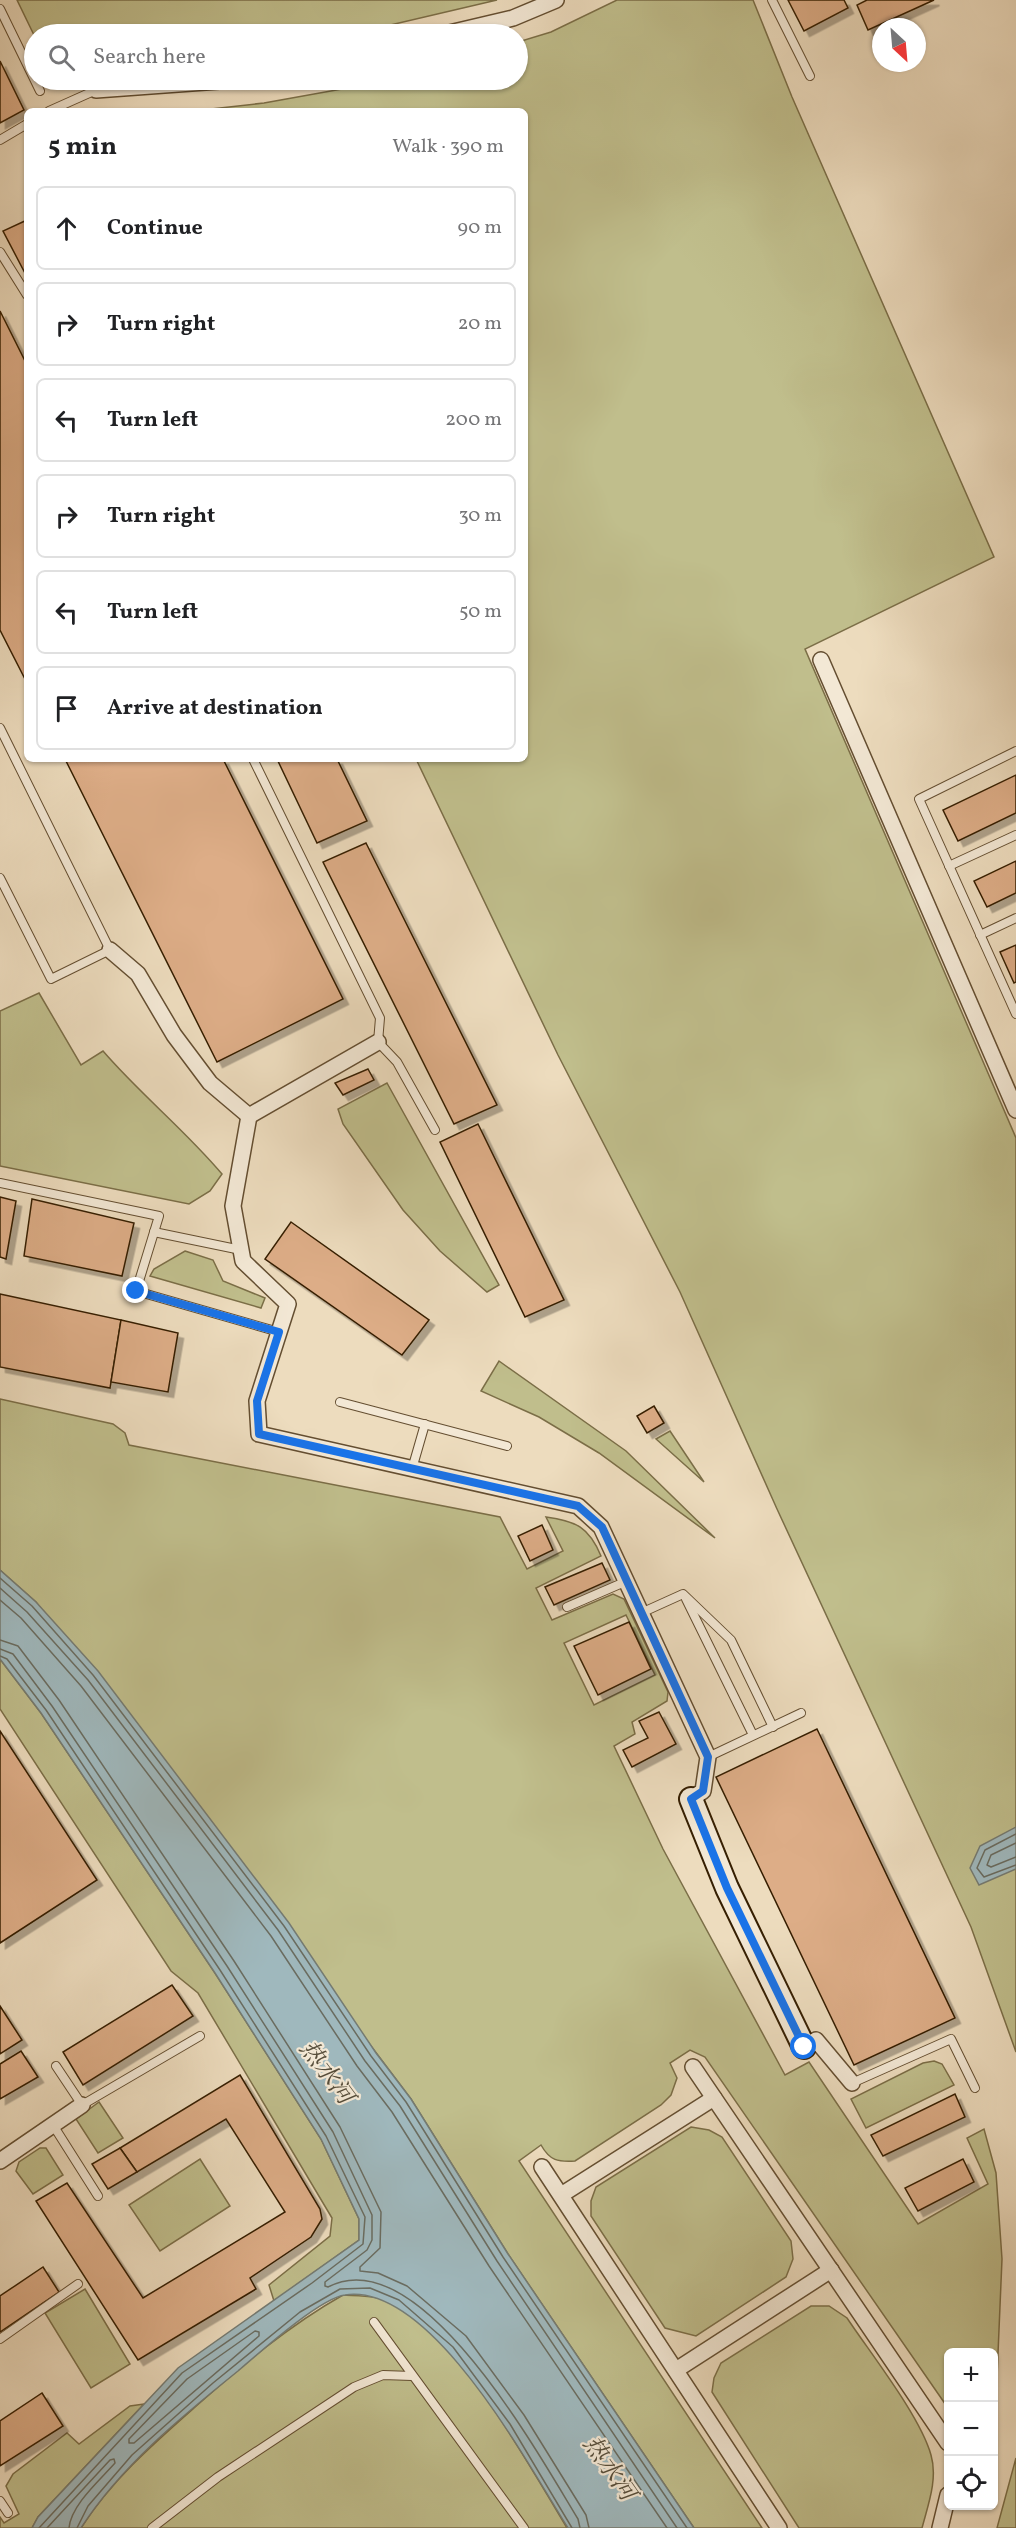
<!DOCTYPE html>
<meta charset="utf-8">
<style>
body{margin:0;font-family:Vollkorn,"Noto Serif SC",serif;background:#f2f2f2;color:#202124}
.controls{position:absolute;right:18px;bottom:18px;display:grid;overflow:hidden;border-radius:9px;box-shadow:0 2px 4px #0004}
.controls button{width:54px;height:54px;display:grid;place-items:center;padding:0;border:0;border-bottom:2px solid #e0e0e0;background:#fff;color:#202124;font:30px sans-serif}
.compass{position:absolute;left:872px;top:18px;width:54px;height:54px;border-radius:50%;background:#fff;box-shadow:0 2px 4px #0004;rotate:154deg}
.stop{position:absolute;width:18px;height:18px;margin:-14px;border:4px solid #1a73e8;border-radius:50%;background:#fff}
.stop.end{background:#1a73e8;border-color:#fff;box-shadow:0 2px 6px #0008}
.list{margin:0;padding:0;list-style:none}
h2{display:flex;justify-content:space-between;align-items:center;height:78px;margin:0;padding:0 24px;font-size:26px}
h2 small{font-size:20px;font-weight:400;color:#757577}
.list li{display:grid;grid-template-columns:39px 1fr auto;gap:18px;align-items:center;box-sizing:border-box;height:84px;margin:0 12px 12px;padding:0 12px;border:2px solid #e0e0e0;border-radius:9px}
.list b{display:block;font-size:22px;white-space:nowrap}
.list em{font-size:20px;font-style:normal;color:#757577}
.icon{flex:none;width:33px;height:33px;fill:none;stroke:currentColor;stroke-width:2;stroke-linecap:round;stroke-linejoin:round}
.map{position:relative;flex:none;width:1016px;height:2528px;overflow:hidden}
.search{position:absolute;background:#fff;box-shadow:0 2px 4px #0004;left:24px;top:24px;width:504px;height:66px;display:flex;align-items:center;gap:15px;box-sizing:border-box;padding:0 21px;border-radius:33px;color:#757577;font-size:22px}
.panel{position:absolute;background:#fff;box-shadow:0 2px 4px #0004;left:24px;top:108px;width:504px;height:654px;border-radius:9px}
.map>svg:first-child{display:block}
</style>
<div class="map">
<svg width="1016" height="2528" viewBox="0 0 1016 2528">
<defs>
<filter id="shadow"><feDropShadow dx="5.5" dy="5.5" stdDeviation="0" flood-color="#0004"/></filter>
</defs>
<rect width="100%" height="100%" fill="#eddcbe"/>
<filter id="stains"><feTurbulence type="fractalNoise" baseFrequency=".00333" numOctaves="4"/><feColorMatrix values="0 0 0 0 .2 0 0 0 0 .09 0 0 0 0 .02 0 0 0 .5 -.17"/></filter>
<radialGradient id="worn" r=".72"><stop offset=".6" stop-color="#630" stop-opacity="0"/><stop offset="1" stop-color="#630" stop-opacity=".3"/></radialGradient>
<g fill="#c0be8c" stroke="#7b6e47" stroke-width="1.5" fill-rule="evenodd">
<polygon points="17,0 497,0 352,34 34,35"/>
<polygon points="617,0 753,0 792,97 994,557 805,649 1016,1138 1016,2052 971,1927 777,1509 680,1292 558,1055 416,759 525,759 525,111 193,111 264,103 392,80 518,80 518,42 551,32"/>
<path d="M39 993 81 1065 103 1051C140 1094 185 1130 222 1174L210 1191 189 1204 0 1166V1011Z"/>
<polygon points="387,1083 499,1285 487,1292 440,1251 403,1210 343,1124 338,1109"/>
<polygon points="185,1251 213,1260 223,1281 265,1298 261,1308 150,1276 154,1269"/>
<polygon points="499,1361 626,1451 715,1538 599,1453 539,1417 481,1391"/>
<path d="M0 1399 113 1424 125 1433 129 1445 500 1517 527 1569 563 1551 546 1517C576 1521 589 1527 601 1556L536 1588 552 1620 613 1594 624 1599 668 1692 667 1701 632 1722 635 1734 614 1746 663 1849 785 2075 809 2062 918 2224 988 2184 967 2138 984 2129 996 2173 1002 2259 997 2377 994 2391V2352H948V2408L705 2057 690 2050 670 2063 677 2078 671 2095 661 2105 575 2161C558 2162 550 2161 541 2145L519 2161 762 2528H694L508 2254 411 2099 36 1602 0 1570ZM626 1615 655 1675 594 1705 564 1643Z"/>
<polygon points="670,1431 704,1482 656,1439"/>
<polygon points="0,1659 41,1713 215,1973 321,2139 359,2219 359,2240 274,2301 269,2285 330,2236 332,2218 198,1993 171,1971 0,1709"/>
<polygon points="934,2061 942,2064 954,2085 866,2128 851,2099 923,2063"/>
<polygon points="99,2102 123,2138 98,2153 76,2119"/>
<polygon points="691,2127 709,2130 722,2137 791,2241 793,2259 786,2277 696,2336 665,2328 591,2216 591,2201 596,2187"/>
<polygon points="40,2148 46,2148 63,2175 33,2194 16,2171 19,2162"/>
<polygon points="200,2159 230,2206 160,2251 129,2205"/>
<polygon points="85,2289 130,2364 91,2388 45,2313"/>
<path d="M343 2295C360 2296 381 2295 396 2305 468 2352 523 2455 567 2528H81C111 2481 152 2445 194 2408 240 2367 288 2326 343 2295Z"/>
<path d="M811 2306H829L847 2318C871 2354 920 2416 931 2455 938 2479 928 2505 922 2528H799L712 2392 714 2378 721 2363Z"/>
<polygon points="144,2404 38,2517 32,2528 0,2528 0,2517 4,2523 19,2514 6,2486 13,2474 67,2433 79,2444 130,2406"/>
<polygon points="1016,2458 1016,2528 997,2528"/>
</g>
<g fill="#9fb8bd" stroke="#757b72" stroke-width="1.5">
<path d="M0 1570 36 1602 98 1671 289 1923 376 2053 411 2099 508 2254 694 2528H568C528 2465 431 2282 345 2295 320 2298 259 2353 238 2371 181 2417 121 2466 81 2528H32L38 2517 178 2368 359 2240V2219L321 2139 215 1973 41 1713 0 1659Z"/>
<polygon points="1016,1827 1016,1869 979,1885 970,1868 980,1846"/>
</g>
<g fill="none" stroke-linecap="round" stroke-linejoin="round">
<g stroke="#6a6c60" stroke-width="1.5">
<polyline points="0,1578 32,1606 93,1675 284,1926 371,2056 406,2102 503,2257 687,2528"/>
<polyline points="0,1588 27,1612 88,1680 278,1930 365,2061 400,2106 497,2261 677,2528"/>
<polyline points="0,1600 21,1618 81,1686 271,1936 357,2066 392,2112 489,2266 667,2528"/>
<polyline points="0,1640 18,1646 59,1700 234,1961 340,2127 381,2212 380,2248 360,2267 360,2271 378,2273 407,2286 466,2336 524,2415 586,2515 589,2528"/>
<path d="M0 1649 13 1654 52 1706 227 1966 333 2132 372 2215V2240L367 2250 325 2282V2286L328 2287C420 2238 540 2457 578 2519L580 2528"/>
<polyline points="0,1656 7,1659 46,1710 220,1970 326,2136 365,2217 363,2244 312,2283 182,2373 39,2528"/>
<polyline points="1016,1834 985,1850 977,1868 984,1877 1016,1865"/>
<polyline points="1016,1843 991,1855 987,1865 991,1867 1016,1857"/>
<polygon points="255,2331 259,2332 259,2336 134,2443 129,2443 129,2439 187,2379"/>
<path d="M47 2528 110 2460 114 2459 115 2463C100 2480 71 2505 69 2528"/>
<polyline points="77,2528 88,2506 132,2455 213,2383 300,2312 340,2289 370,2288 399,2300 453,2347 510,2424 572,2528"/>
</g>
</g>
<g fill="#ddad87" stroke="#361f02" stroke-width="1.5" filter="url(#shadow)">
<polygon points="788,0 844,0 848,8 804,31"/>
<polygon points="867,0 934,0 868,30 857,5"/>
<polygon points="0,61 24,110 0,123"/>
<polygon points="27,220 27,277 3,231"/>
<polygon points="0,311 27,365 27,683 0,630"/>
<polygon points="65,759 223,759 343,999 217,1062"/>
<polygon points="277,759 337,759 367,821 317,843"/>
<polygon points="1016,775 1016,813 958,841 943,810"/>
<polygon points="366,843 497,1105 454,1124 323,862"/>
<polygon points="1016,861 1016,893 987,907 974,881"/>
<polygon points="1016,945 1016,982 1014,983 1000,952"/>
<polygon points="368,1069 374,1080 343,1095 335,1083"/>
<polygon points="478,1124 564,1300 525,1317 440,1142"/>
<polygon points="0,1197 16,1201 6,1259 0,1257"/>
<polygon points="32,1199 134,1223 122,1276 24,1256"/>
<polygon points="291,1222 429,1320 402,1355 265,1259"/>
<polygon points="0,1294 121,1320 110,1388 0,1367"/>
<polygon points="121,1320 178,1333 168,1392 111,1382"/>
<polygon points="654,1406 664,1423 647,1433 637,1416"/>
<polygon points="542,1525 553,1550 530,1561 518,1536"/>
<polygon points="602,1563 610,1580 554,1605 545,1587"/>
<polygon points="629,1622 651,1669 598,1695 574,1646"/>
<polygon points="659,1712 676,1744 632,1767 623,1750 648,1738 639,1721"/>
<polygon points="817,1729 955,2018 854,2065 716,1777"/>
<polygon points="0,1731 97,1880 0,1943"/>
<polygon points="172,1985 193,2016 83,2085 63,2052"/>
<polygon points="0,2006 22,2040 0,2054"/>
<polygon points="21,2051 38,2077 0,2099 0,2064"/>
<polygon points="240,2075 320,2209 322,2219 311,2237 250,2278 256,2289 138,2360 36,2201 67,2183 143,2298 285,2212 226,2119 137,2172 120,2148"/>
<polygon points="955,2094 965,2117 883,2156 871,2135"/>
<polygon points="120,2148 137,2172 108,2189 92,2164"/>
<polygon points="963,2159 974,2182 918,2211 905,2188"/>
<polygon points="43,2267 59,2292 0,2332 0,2296"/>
<polygon points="42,2393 63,2426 0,2466 0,2421"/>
</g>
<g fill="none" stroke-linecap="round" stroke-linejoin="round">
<defs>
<g id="lane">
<polyline points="772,0 810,76"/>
<polyline points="0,9 40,91"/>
<polyline points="49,111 96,90"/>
<polyline points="0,140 27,124"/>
<polyline points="0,252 27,295"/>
<polyline points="0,728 110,950 51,979 0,878"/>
<polyline points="1016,751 919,799 1016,1014"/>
<polyline points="253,759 380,1018 378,1042 397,1062 435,1130"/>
<polyline points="949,866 1016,835"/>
<polyline points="980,935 1016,918"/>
<polyline points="0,1183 159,1216 136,1291 279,1332"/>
<polyline points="154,1232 241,1250"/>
<polyline points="340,1402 507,1446"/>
<polyline points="412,1469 425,1424"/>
<polyline points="686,1599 753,1735"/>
<polyline points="567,1607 627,1581"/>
<polyline points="641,1613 683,1594 731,1640 773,1727"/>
<polyline points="708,1757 801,1713"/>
<polyline points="56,2066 82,2105 200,2036"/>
<polyline points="852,2083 951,2039 975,2088"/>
<polyline points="53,2125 98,2196"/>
<polyline points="374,2322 524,2528"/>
<polyline points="0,2339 78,2284"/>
<polyline points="0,2501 8,2513"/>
<polyline points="152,2528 218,2477 354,2387 383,2375 412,2376"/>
</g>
<g id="street">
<polyline points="445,34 513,18 556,0"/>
<polyline points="96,90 233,80"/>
<polyline points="821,660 1016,1110"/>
<polyline points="110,950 138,974 174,1035 210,1083 249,1116 378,1042"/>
<polyline points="249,1116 233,1206 243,1261 288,1304 257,1401 259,1434 578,1506 601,1527 708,1757 703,1791 691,1799"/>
<polyline points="804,2047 816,2040 852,2083"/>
<polyline points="693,2067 948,2443"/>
<polyline points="0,2161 82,2105"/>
<polyline points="542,2167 779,2528"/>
<polyline points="561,2195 714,2098"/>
<polyline points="676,2370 831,2270"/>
<polyline points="940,2528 948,2495"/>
</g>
<polyline id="secondary" points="691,1799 727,1888 804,2047"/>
</defs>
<use href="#lane" stroke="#644e31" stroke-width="10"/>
<use href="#street" stroke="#644e31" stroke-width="18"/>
<use href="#secondary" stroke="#361f02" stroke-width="26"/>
<use href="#lane" stroke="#f3e8d5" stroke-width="8"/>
<use href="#street" stroke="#f3e8d5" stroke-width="15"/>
<use href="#secondary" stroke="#f3e8d5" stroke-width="22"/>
</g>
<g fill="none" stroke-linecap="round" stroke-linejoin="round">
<polyline stroke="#1a73e8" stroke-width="8" points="136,1291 279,1332 257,1401 259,1434 578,1506 602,1527 708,1757 703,1791 691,1799 727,1888 804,2047"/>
</g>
<g text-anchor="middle" stroke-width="4.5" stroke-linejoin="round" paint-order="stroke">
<g font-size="24" font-style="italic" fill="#564d3a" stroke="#f3e8d5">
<text transform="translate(327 2072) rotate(53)" y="8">热水河</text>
<text transform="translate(610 2468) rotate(55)" y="8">热水河</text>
</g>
</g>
<rect width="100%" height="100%" filter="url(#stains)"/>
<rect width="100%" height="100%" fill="url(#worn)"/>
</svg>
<div class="controls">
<button>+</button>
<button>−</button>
<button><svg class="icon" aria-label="locate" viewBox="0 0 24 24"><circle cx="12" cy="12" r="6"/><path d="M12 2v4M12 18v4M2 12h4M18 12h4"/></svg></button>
</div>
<svg class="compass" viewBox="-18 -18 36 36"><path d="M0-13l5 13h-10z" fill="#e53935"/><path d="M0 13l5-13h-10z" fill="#757577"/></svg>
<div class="stop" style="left:804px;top:2047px"></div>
<div class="stop end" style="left:136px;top:1291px"></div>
<div class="search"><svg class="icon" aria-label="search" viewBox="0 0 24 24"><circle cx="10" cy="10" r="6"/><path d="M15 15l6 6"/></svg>Search here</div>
<section class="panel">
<h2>5 min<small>Walk · 390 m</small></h2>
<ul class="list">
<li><svg class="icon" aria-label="ahead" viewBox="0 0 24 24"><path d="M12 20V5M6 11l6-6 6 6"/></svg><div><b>Continue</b></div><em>90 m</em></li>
<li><svg class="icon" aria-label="right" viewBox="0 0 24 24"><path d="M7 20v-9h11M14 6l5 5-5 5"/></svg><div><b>Turn right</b></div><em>20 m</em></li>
<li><svg class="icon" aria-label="left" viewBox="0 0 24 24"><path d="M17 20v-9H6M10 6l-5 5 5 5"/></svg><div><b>Turn left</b></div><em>200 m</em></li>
<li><svg class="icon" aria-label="right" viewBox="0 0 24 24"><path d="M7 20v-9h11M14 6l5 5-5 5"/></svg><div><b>Turn right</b></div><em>30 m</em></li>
<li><svg class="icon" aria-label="left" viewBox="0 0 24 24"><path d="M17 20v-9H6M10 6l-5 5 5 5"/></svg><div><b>Turn left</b></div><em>50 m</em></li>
<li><svg class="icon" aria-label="arrive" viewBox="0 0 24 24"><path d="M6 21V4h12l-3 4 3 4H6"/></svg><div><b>Arrive at destination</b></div></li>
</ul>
</section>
</div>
